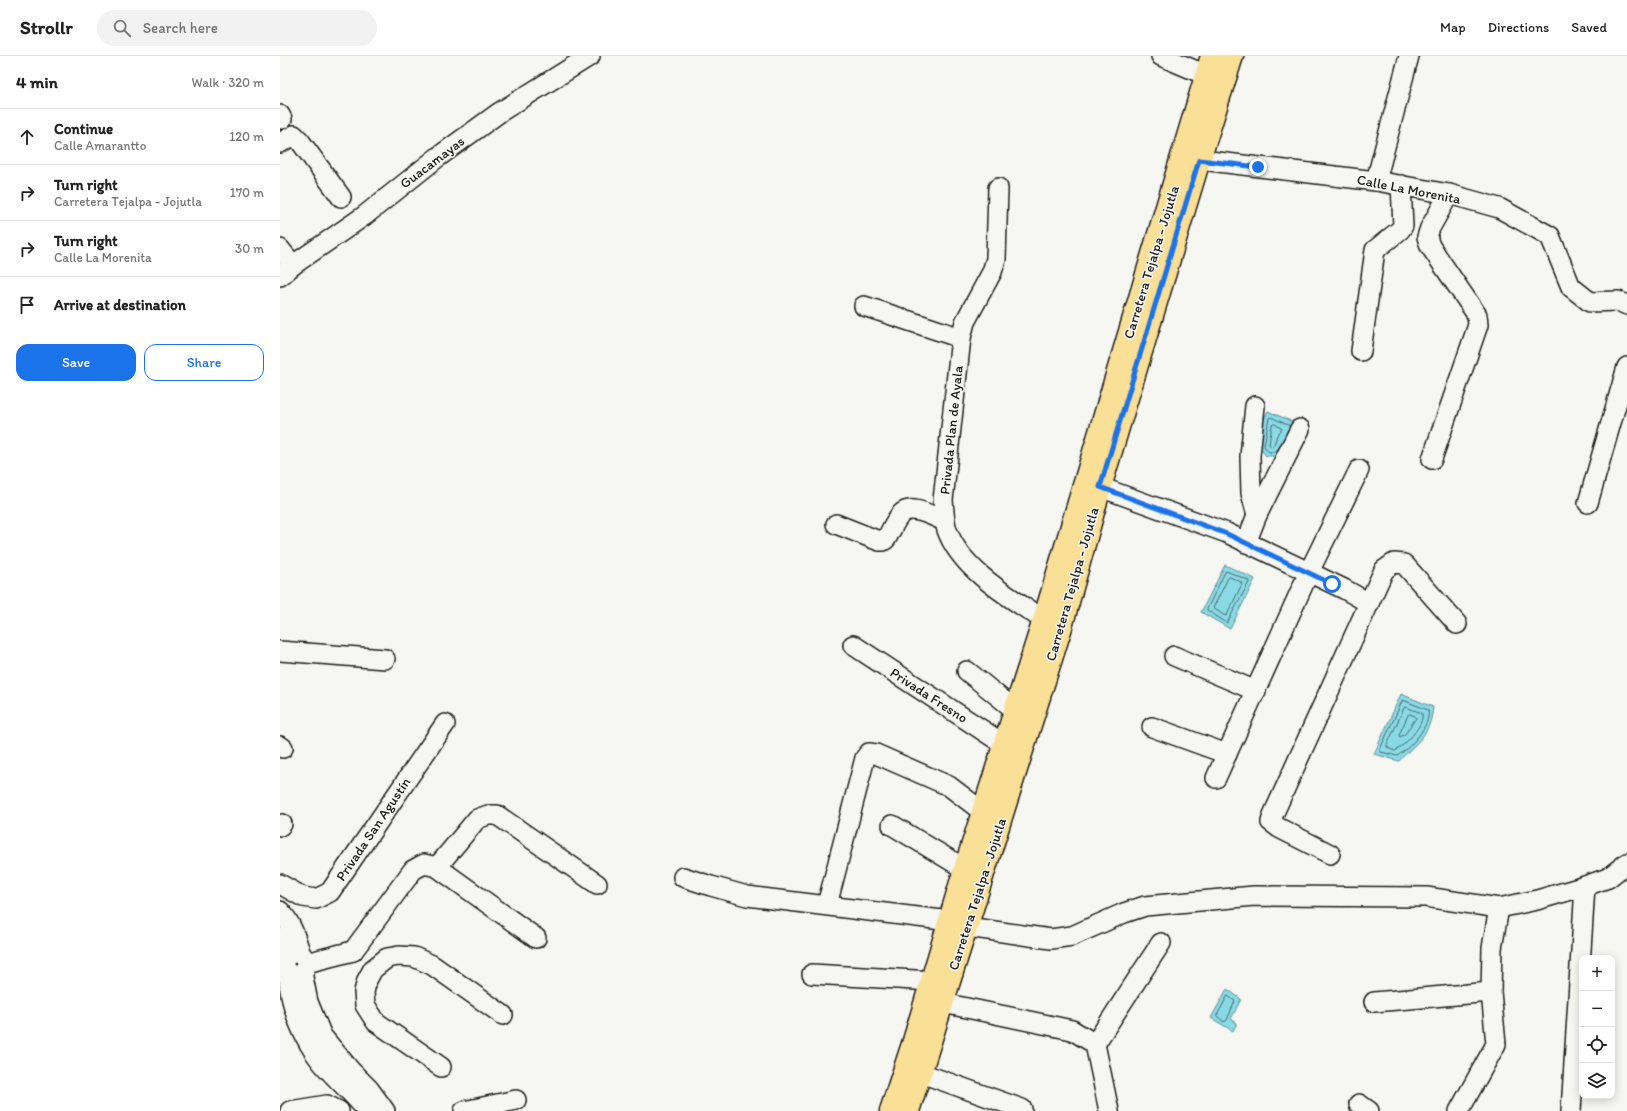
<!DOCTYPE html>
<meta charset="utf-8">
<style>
body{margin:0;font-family:Itim,sans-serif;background:#f2f2f2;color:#222}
.controls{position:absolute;right:12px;bottom:12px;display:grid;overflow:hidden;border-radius:8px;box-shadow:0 2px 10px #0003}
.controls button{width:36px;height:36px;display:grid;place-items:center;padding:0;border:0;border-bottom:1px solid #e0e0e0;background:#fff;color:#222;font:20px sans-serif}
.stop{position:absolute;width:12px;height:12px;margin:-9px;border:3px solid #1a73e8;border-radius:50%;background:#fff}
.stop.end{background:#1a73e8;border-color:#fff;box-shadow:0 1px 4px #0008}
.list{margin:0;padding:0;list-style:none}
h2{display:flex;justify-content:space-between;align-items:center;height:52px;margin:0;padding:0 16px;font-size:17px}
h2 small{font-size:13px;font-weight:400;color:#767676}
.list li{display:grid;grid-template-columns:26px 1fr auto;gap:12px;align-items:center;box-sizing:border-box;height:56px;padding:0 16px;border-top:1px solid #e0e0e0}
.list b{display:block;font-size:15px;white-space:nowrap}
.list p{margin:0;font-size:13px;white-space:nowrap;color:#767676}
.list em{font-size:13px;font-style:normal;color:#767676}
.actions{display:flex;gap:8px;padding:12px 16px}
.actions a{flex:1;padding:9px 0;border:1px solid #1a73e8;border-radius:12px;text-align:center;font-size:14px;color:#1a73e8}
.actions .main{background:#1a73e8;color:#fff}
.icon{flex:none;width:22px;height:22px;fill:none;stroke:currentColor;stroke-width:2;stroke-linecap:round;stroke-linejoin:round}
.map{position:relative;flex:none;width:1347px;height:1055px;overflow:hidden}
header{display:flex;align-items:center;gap:24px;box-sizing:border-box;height:56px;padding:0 20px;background:#fff;border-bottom:1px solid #e0e0e0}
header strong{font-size:19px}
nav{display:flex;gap:22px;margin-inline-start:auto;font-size:14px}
.search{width:280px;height:36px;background:#f2f2f2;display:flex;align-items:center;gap:10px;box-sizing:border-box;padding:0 14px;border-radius:22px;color:#767676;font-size:15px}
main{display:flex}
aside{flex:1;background:#fff}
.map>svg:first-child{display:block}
</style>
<header>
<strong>Strollr</strong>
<div class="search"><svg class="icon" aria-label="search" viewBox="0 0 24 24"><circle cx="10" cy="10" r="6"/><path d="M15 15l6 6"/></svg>Search here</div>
<nav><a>Map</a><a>Directions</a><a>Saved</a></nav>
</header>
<main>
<aside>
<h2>4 min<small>Walk · 320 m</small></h2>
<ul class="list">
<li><svg class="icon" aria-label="ahead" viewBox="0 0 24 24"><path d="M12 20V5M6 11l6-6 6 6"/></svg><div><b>Continue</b><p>Calle Amarantto</p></div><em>120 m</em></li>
<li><svg class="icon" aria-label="right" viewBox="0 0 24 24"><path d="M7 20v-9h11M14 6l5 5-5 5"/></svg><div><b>Turn right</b><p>Carretera Tejalpa - Jojutla</p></div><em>170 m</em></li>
<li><svg class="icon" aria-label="right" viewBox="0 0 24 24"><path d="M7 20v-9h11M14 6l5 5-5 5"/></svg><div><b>Turn right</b><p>Calle La Morenita</p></div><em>30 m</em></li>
<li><svg class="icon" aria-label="arrive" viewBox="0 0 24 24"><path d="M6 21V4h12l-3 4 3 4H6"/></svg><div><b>Arrive at destination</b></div></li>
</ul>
<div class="actions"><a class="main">Save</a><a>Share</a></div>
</aside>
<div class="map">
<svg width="1347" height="1055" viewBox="0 0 1347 1055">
<rect width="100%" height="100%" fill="#f6f6f2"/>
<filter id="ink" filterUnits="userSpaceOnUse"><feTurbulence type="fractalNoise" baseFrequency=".025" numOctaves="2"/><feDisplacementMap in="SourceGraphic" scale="8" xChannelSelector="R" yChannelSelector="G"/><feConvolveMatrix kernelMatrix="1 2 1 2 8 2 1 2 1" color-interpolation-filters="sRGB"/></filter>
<g filter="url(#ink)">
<g fill="#8adae6" stroke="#5e8e95">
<path d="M988 355 1015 367 999 397 994 400H986C984 397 982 395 981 392 978 384 983 361 988 355Z"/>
<polygon points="945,509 975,523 950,573 921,556"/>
<path d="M1121 638 1153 651C1150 681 1136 686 1119 705L1094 698Z"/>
<polygon points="947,933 961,943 951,963 957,967 953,975 931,962"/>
</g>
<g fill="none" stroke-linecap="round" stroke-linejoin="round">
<g stroke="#48686d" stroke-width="1">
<polygon points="995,368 1002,373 997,379 994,389 991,391 989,388 992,369"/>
<polyline points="998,393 993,396 989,396 984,390 989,362 991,361 1010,370"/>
<polygon points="946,515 968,524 969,526 947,567 927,554"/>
<polygon points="950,521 961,526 962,528 947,559 945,560 933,552 948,522"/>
<path d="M1123 644 1148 654C1151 670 1130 692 1117 700L1101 696 1100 694Z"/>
<path d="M1125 651 1142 657C1145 669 1125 689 1115 695L1108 692 1107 690Z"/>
<polygon points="1130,658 1135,660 1136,662 1125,678 1120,681 1119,679 1128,659"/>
<polygon points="948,940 955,945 947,964 944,966 937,960"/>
</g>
<defs>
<g id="minor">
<polyline points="881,0 926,19"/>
<polyline points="0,59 2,63"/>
<polyline points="0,87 14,79 20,85 61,141"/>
<polyline points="905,102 1096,125 1169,138 1219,152 1270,180 1291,231 1310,246 1338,245 1347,249"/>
<polyline points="1096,125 1129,0"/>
<path d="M718 132 716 203 712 216 685 266 681 282 663 444C664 454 664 465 667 474 681 514 731 542 764 564"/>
<polyline points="0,193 13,209"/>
<polyline points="0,220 13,209 84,160 158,101 220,56 310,0"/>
<polyline points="584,250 681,282"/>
<polyline points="1081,295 1095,194 1120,174 1123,170 1121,129"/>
<polyline points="975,350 970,400 971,437 977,459"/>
<polyline points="1152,403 1198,269 1197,259 1150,190 1147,181 1150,172 1169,138"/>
<polyline points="820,431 947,477 1064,533 1089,547"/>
<polyline points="1308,447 1347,311"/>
<path d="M556 468 599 485H603L606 483C611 475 615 464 621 458 632 447 653 461 665 465"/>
<polyline points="966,487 977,459 1020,373"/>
<polyline points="573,589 725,689"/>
<polyline points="0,595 105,603"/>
<polyline points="894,600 976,635"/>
<polyline points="687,615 729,649 734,656"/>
<polyline points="872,671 947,698"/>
<polyline points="0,690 3,692"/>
<polyline points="936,722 1029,516 1079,414"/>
<polyline points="612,769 685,813"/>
<polyline points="0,770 2,768"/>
<polyline points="1050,798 999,772 991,766 993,759 1104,514 1114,507 1124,508 1177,568"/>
<polyline points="157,811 197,763 208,759 217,759 317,828"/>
<polyline points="403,821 431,830 467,840 670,865"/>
<polyline points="0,828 23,841 36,843 50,836 165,668"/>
<polyline points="547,849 585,702 589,697 596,698 669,730 703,756"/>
<path d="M0 855C12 867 16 883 21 899"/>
<polyline points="687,871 771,883 792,880 844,857 865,850 974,840 1146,841 1219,852 1257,844 1305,830 1328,822 1347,807"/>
<polyline points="0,882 7,900"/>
<polyline points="73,895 133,814 144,808 157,811 256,882"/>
<circle cx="15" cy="908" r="11"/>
<polyline points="26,907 73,895"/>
<polyline points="22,916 28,946 42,980 71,1015 89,1033 105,1055"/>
<path d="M8 917C10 947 20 976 37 1000 51 1020 72 1035 87 1055"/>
<polyline points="532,918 652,925"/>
<polyline points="1094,946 1211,936"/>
<polyline points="663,947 792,974 815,988 881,887"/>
<polyline points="815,988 829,1055"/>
<polyline points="161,1011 96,966 85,949 84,936 87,924 93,913 107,902 119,900 134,901 152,909 223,959"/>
<polyline points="641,1017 742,1053 741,1055"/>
<polyline points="1079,1048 1089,1055"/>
<polyline points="10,1055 47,1049 59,1055"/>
<polyline points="184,1055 236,1044"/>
<polyline points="1179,1055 1216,988 1211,936 1212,892 1219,852"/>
<polyline points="1291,1055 1305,830"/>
</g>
<g id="major">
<polyline points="611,1055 634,985 685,813 764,564 932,0"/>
<polyline points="628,1055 781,571 820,431 919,104 952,0"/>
</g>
</defs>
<use href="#minor" stroke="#1c1c1c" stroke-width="22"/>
<use href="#major" stroke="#1c1c1c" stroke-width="25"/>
<use href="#minor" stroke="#f6f6f2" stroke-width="19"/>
<use href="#major" stroke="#fadf96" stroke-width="22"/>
</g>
</g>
<g fill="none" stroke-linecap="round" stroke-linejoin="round" filter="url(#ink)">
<polyline stroke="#1a73e8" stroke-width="5" points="978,111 919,104 820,431 947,478 1052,528"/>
</g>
<g text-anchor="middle" stroke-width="3" stroke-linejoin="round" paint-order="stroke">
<g font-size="14" fill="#1c1c1c" stroke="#f6f6f2">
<text transform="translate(152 106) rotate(-37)" y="5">Guacamayas</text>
<text transform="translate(1129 133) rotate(11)" y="5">Calle La Morenita</text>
<text transform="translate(871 206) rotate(-73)" y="5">Carretera Tejalpa - Jojutla</text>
<text transform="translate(671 374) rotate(-84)" y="5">Privada Plan de Ayala</text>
<text transform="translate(792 528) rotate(-74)" y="5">Carretera Tejalpa - Jojutla</text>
<text transform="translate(649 639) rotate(33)" y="5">Privada Fresno</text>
<text transform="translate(93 773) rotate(-56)" y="5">Privada San Agustín</text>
<text transform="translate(697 838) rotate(-72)" y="5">Carretera Tejalpa - Jojutla</text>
</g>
</g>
</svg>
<div class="controls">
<button>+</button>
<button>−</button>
<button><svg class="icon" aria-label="locate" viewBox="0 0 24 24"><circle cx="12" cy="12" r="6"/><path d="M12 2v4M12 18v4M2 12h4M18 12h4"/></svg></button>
<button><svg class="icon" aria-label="layers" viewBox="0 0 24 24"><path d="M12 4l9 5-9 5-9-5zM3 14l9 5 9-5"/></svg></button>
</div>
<div class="stop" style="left:1052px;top:528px"></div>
<div class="stop end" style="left:978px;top:111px"></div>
</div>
</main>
